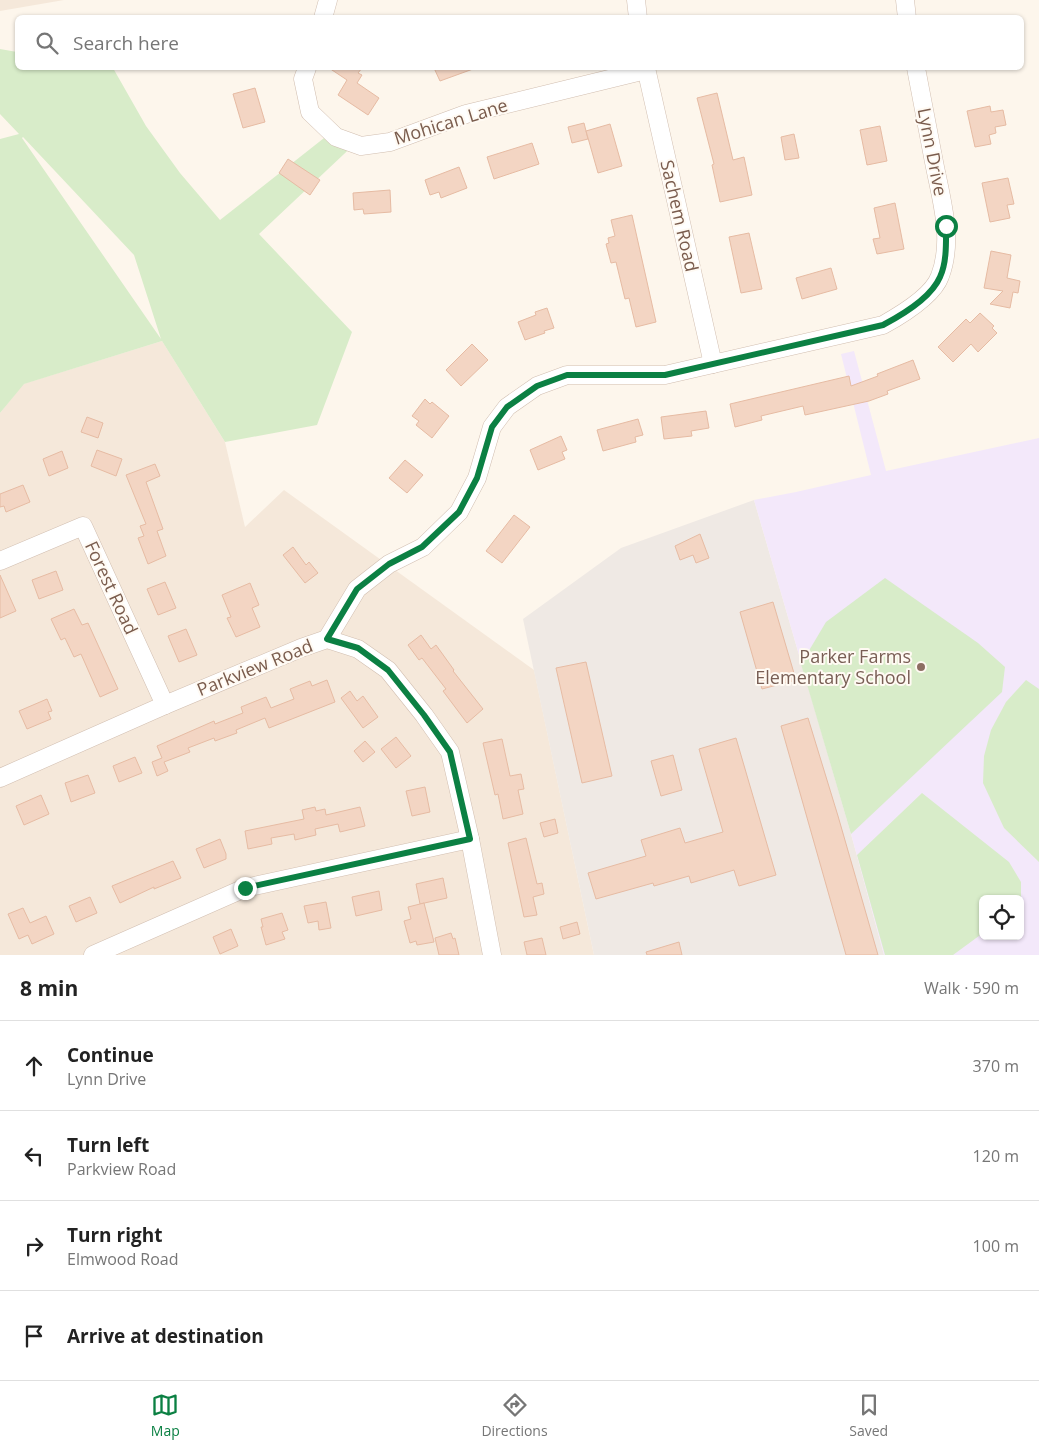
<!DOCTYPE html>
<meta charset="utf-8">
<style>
body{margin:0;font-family:"Open Sans",sans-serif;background:#f6f6f6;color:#222}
.controls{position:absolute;right:15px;bottom:15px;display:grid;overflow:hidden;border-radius:8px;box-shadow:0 1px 4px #0004}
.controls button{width:45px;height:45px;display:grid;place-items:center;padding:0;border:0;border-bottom:1px solid #e0e0e0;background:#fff;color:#222;font:25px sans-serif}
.stop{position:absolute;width:15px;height:15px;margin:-11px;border:4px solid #0b8043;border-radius:50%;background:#fff}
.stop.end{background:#0b8043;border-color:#fff;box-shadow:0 1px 5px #0008}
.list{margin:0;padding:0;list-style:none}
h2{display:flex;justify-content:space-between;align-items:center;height:65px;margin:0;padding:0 20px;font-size:21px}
h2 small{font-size:16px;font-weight:400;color:#767676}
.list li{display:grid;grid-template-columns:32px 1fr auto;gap:15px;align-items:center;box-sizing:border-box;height:90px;padding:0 20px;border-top:1px solid #e0e0e0}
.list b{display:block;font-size:19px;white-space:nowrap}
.list p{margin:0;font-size:16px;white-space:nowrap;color:#767676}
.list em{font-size:16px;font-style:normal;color:#767676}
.icon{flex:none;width:28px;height:28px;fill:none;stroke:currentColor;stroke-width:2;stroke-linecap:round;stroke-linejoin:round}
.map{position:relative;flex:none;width:1039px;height:955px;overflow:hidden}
.search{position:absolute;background:#fff;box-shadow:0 1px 4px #0004;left:15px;right:15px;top:15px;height:55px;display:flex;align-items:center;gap:12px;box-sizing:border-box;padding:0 18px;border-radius:8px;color:#767676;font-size:19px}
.sheet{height:425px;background:#fff}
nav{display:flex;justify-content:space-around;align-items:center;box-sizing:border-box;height:70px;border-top:1px solid #e0e0e0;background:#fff;font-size:14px;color:#767676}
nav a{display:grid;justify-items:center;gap:2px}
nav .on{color:#0b8043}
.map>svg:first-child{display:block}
</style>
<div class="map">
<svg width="1039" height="955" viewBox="0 0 1039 955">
<rect width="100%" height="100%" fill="#fdf6ec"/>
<g fill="#f5e8da">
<polygon points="0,0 64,0 0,11"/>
<polygon points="162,341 225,442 245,527 284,490 534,670 594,955 0,955 0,413 23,384"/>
</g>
<polygon fill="#efe9e4" points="754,500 851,834 884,955 594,955 523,619 621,548"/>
<path fill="#f3e8fa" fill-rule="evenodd" d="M854 351 886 471 1039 438V955H884L851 834 754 500 796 492 871 475 841 354ZM983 899H1020V936H983Z"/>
<g fill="#d8ecc9" fill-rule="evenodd">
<path d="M0 49 17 52 18 68H113L146 126 180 173 220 220 338 127 360 139 259 234 352 332 317 425 225 442 162 341 24 384 0 413V139L19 134 0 114ZM23 137 134 255 161 339 22 138Z"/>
<polygon points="885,578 978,643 1005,667 1002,692 851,834 801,664 826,622"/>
<polygon points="1026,680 1039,689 1039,862 1004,828 983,783 984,756 991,730 1006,702"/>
<polygon points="922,793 1009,862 1021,882 1021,900 1020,899 983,899 983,933 953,955 885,955 857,855"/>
</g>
<g fill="#f3d5c3" stroke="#e6bba3">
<polygon points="329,68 362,68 358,73 362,75 357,83 379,98 368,115 338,95 347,80"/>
<polygon points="434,68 473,68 473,69 440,81"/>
<polygon points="255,88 265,122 243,128 233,94"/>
<polygon points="717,93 733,160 744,157 752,195 720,202 712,165 714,164 697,98"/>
<polygon points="990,106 991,112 1003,110 1006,125 995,127 996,133 989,135 991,144 975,147 967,111"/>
<polygon points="584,123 588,139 572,143 568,127"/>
<polygon points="610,124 622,166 598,173 586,131"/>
<polygon points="880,126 887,161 867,165 860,130"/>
<polygon points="794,134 799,158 785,160 781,137"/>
<polygon points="532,143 539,164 494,179 487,157"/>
<polygon points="288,159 320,180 310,195 279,173"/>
<polygon points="459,167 467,188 441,198 439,192 430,195 425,180"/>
<polygon points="1008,178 1014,204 1007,205 1010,218 990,222 982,183"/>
<polygon points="390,190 391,212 364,214 363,209 354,210 353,193"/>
<polygon points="895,203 904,249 877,254 873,239 880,238 874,208"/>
<polygon points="632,215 656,322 636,327 629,298 625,299 616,262 611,263 606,244 609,243 608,238 615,236 611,220"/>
<polygon points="749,233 762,289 741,293 729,237"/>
<polygon points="991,251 1011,255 1007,278 1020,281 1018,293 1013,292 1010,308 990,304 1003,291 984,288"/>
<polygon points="831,268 837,289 802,299 796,278"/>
<polygon points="547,308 554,328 544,331 545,333 525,340 518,322 536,315 535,312"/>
<polygon points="980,313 994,326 992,328 997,333 978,352 971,344 953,362 938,347 966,319 970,323"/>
<polygon points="472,344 488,360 461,386 446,370"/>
<polygon points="913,360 920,379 887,391 888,394 869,401 805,415 803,406 761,416 762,420 735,427 730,404 849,376 851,386 878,376 877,374"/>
<polygon points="425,399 430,404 432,402 449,416 432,438 416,425 419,421 412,416"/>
<polygon points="706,411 709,428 691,431 692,436 664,439 661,417"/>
<polygon points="87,417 103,423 98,438 81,432"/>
<polygon points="638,419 643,435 635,437 636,442 603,451 597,430"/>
<polygon points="561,436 567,450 562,452 565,459 538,470 530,450"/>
<polygon points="97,450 122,459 116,476 91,466"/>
<polygon points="62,451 68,468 49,476 43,459"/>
<polygon points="405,460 423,475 407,493 389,478"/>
<polygon points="155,464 160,476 146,482 163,529 157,531 166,556 148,564 138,538 144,536 140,526 146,524 126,475"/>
<polygon points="23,485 30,502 6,512 4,506 0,507 0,494"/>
<polygon points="514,515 530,527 502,563 486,551"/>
<polygon points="700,534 709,558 696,563 693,555 680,560 675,546"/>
<polygon points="293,547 306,565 309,562 318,573 305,583 283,555"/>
<polygon points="56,571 63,590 39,599 32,580"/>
<polygon points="0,575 16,611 0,618"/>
<polygon points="165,582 176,608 158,615 147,589"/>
<polygon points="250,583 259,605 252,608 260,627 236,637 227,618 231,617 222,595"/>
<polygon points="773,602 796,680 762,689 740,612"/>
<polygon points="74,609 82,625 88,623 118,689 100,697 81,654 74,657 65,638 61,640 51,619"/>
<polygon points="186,629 197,655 179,662 168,636"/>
<polygon points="421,635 431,649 436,645 454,670 453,671 483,709 467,723 443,691 446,689 422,658 419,660 408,645"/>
<polygon points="586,662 612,776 582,783 556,668"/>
<polygon points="327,680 335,702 269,728 265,718 236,730 237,733 215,741 214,738 188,748 190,752 164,762 168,771 157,776 152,762 162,758 157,746 214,721 215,724 243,713 241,707 266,697 271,708 294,699 290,689 310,681 312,686"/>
<polygon points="350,691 357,701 363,696 378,717 363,728 341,698"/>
<polygon points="47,699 52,711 48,712 51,719 27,729 19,711"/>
<polygon points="808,718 838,816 878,955 846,955 781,726"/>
<polygon points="396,737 411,756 396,768 381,749"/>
<polygon points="736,738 776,875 739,886 734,870 691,883 689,876 654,886 653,883 596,899 588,873 646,856 641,840 680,828 685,843 723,832 699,749"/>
<polygon points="502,739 510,776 521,774 524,789 518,790 523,814 503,819 498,794 495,795 483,743"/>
<polygon points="365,741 375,752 363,762 354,751"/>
<polygon points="673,755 682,790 661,796 651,761"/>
<polygon points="135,757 142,773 119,782 113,766"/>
<polygon points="88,775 95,793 71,802 65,783"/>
<polygon points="425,787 430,812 412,816 406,791"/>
<polygon points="41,795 49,814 24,825 16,806"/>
<polygon points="315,807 316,811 325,809 326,815 360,807 365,826 340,832 338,824 315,829 316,835 295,840 294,834 271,838 272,844 248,849 245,831 304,819 302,810"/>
<polygon points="555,819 558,833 544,837 540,823"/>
<polygon points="526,838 537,884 542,883 544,894 533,897 537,915 524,917 508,843"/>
<polygon points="220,839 226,854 226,859 204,868 196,849"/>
<polygon points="173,861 181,878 154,889 154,887 120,903 112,886"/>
<polygon points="443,878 447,898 420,904 416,884"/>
<polygon points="379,891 382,910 356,916 352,897"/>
<polygon points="90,897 97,913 76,922 69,906"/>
<polygon points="326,902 331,928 319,930 318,921 308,923 304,906"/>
<polygon points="424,903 434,942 417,945 416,941 410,943 404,921 411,919 408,907"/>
<polygon points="23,908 30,923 46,916 54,934 32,944 28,935 19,939 8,914"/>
<polygon points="282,913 288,930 282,932 285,939 266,945 261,927 263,927 261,919"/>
<polygon points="577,922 580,934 563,939 560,927"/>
<polygon points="231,929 238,946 220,954 213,937"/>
<polygon points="451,933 453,939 455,938 459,955 439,955 435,938"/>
<polygon points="542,938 546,955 527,955 524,942"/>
<polygon points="679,942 682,955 647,955 646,952"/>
</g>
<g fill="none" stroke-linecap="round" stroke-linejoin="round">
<defs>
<g id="minor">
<polyline points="636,0 638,18"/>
<polyline points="905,0 907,18"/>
<polyline points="323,18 328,0"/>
<polyline points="307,68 303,79 310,112 336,137 361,146 390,142 466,114 646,70"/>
<polyline points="646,68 713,364"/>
<polyline points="0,561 83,526 165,705"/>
<path d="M327 639 357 589 389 564 423 547 459 512 477 478 492 427 507 407 537 386 567 375H665L883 325C901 315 933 296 940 276 954 239 941 199 934 162 928 130 922 99 916 68"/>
<polyline points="0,778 165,705 301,648 327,639 358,649 388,670 424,715 450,752 470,839 492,955"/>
<polyline points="93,955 245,888 470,839"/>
</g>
</defs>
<use href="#minor" stroke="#d1beb0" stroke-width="19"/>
<use href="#minor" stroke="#fff" stroke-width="18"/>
</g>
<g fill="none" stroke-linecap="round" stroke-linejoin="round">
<path stroke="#0b8043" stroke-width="6" d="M245 888 470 839 450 752 424 715 388 670 358 648 327 639 357 589 389 564 422 547 459 512 477 478 492 427 507 407 537 386 567 375H665L883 325C902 315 931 298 940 277 947 262 946 242 946 226"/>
</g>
<circle fill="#8d6e63" stroke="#fffaf3" stroke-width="2" cx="921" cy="667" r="5"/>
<g text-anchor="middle" stroke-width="4" stroke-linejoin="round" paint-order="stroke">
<g font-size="18" fill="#7a5c4d" stroke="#fffaf3">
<text transform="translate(451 122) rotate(-17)" y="6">Mohican Lane</text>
<text transform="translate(932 152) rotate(79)" y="6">Lynn Drive</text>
<text transform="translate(679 216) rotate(77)" y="6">Sachem Road</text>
<text transform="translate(111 588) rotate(65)" y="6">Forest Road</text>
<text transform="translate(255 668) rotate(-22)" y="6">Parkview Road</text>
</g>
<g font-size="18" fill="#785e54" stroke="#fffaf3" text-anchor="end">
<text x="911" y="663">Parker Farms<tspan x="911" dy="21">Elementary School</tspan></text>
</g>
</g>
</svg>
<div class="controls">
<button><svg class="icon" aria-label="locate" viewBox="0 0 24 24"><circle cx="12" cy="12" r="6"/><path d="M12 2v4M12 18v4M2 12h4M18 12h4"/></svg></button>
</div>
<div class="stop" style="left:946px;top:226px"></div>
<div class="stop end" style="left:245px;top:888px"></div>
<div class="search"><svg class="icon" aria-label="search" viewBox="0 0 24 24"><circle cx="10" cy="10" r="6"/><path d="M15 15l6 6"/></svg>Search here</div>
</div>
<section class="sheet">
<h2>8 min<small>Walk · 590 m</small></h2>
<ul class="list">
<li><svg class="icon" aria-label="ahead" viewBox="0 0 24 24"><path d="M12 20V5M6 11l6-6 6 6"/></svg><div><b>Continue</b><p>Lynn Drive</p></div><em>370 m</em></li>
<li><svg class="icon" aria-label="left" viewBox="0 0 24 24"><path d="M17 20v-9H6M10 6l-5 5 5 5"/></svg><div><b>Turn left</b><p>Parkview Road</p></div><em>120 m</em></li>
<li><svg class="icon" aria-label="right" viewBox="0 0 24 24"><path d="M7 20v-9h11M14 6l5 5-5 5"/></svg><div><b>Turn right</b><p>Elmwood Road</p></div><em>100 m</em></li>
<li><svg class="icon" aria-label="arrive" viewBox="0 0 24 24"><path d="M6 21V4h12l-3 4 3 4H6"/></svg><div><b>Arrive at destination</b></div></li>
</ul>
</section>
<nav>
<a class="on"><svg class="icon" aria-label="map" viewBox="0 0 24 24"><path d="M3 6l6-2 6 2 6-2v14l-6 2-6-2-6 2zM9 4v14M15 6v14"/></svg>Map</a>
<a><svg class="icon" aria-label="directions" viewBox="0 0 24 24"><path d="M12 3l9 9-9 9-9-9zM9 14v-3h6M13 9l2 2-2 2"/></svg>Directions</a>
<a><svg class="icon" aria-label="saved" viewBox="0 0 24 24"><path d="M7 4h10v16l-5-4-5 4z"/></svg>Saved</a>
</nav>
